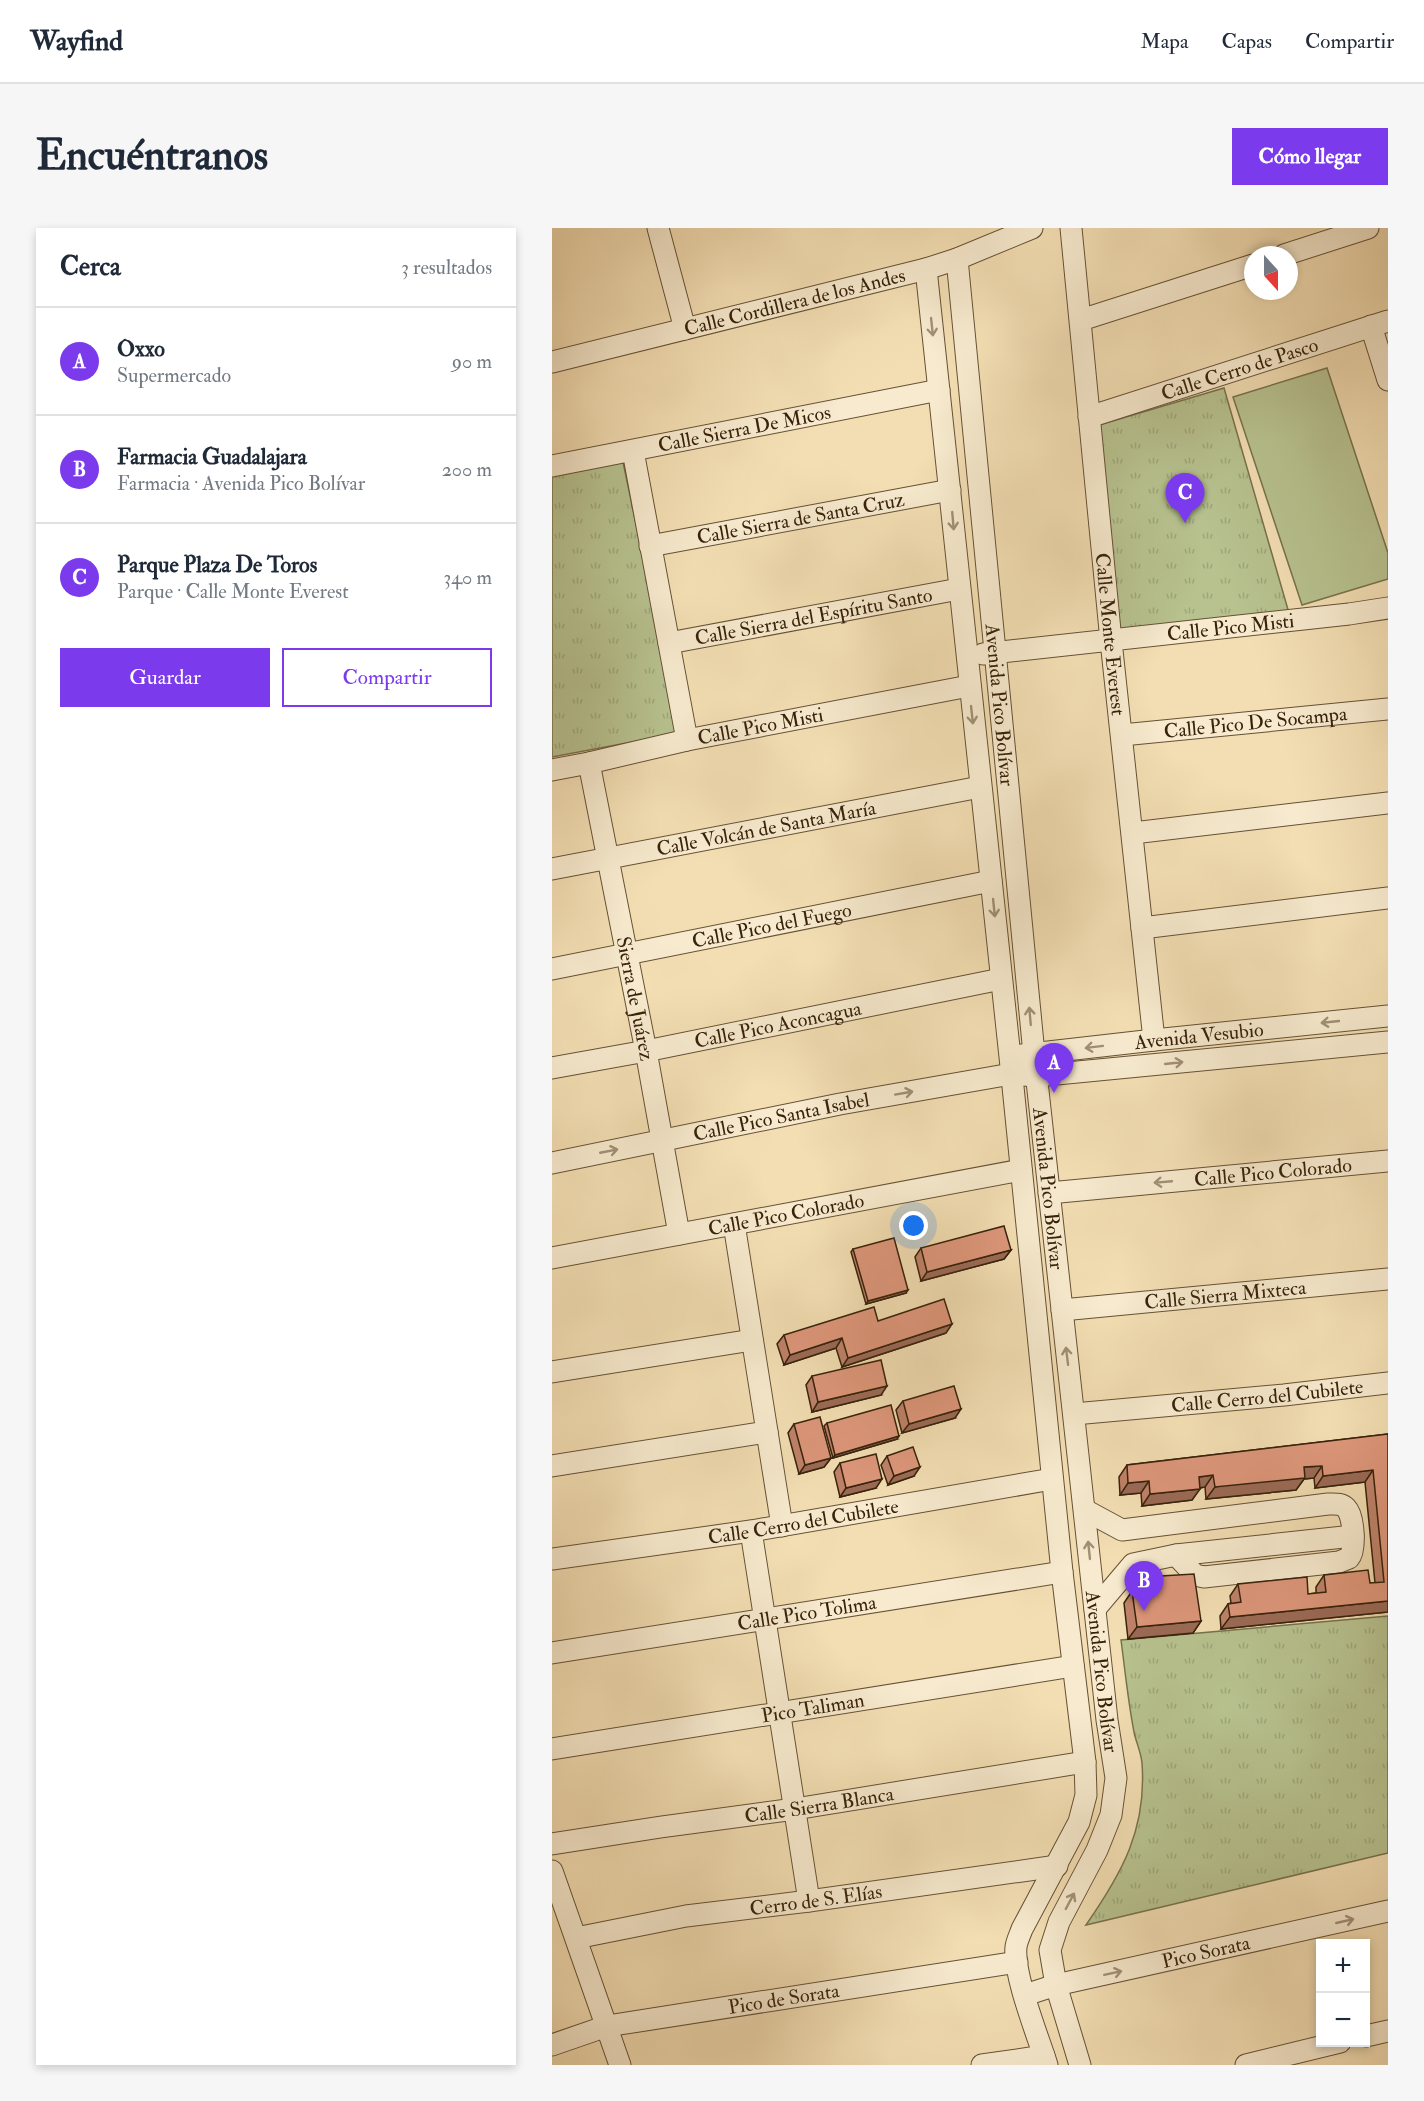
<!DOCTYPE html>
<html lang="es">
<meta charset="utf-8">
<style>
body{margin:0;font-family:"IM FELL Double Pica",serif;background:#f6f6f7;color:#1f2937}
.controls{position:absolute;right:18px;bottom:18px;display:grid;overflow:hidden;border-radius:0px;box-shadow:0 3px 9px #0003}
.controls button{width:54px;height:54px;display:grid;place-items:center;padding:0;border:0;border-bottom:2px solid #e0e1e3;background:#fff;color:#1f2937;font:30px sans-serif}
.compass{position:absolute;left:692px;top:18px;width:54px;height:54px;border-radius:50%;background:#fff;box-shadow:0 3px 9px #0003;rotate:159deg}
.you{position:absolute;left:362px;top:998px;width:21px;height:21px;margin:-15px;border:4px solid #fff;border-radius:50%;background:#1a73e8;box-shadow:0 0 0 9px #1a73e833}
.badge{display:grid;place-items:center;width:39px;height:39px;border-radius:50%;background:#7c3aed;color:#fff;font-size:20px;font-weight:700}
.pin{position:absolute;translate:-50% -50px;filter:drop-shadow(0 2px 3px #0008)}
.pin::after{content:'';position:absolute;top:32px;width:21px;height:18px;background:inherit;clip-path:polygon(0 0,100% 0,50% 100%)}
.list{margin:0;padding:0;list-style:none}
h2{display:flex;justify-content:space-between;align-items:center;height:78px;margin:0;padding:0 24px;font-size:26px}
h2 small{font-size:20px;font-weight:400;color:#747a83}
.list li{display:grid;grid-template-columns:39px 1fr auto;gap:18px;align-items:center;box-sizing:border-box;height:108px;padding:0 24px;border-top:2px solid #e0e1e3}
.list b{display:block;font-size:22px;white-space:nowrap}
.list p{margin:0;font-size:20px;white-space:nowrap;color:#747a83}
.list em{font-size:20px;font-style:normal;color:#747a83}
.actions{display:flex;gap:12px;padding:18px 24px}
.actions a{flex:1;padding:14px 0;border:2px solid #7c3aed;border-radius:0px;text-align:center;font-size:21px;color:#7c3aed}
.actions .main{background:#7c3aed;color:#fff}
.map{position:relative;flex:none;width:836px;height:1837px;overflow:hidden;border-radius:0px}
header{display:flex;align-items:center;gap:36px;box-sizing:border-box;height:84px;padding:0 30px;background:#fff;border-bottom:2px solid #e0e1e3}
header strong{font-size:28px}
nav{display:flex;gap:33px;margin-inline-start:auto;font-size:21px}
.intro{display:flex;align-items:center;justify-content:space-between;box-sizing:border-box;height:144px;padding:0 36px}
h1{margin:0;font-size:42px}
.button{padding:15px 27px;border-radius:0px;background:#7c3aed;color:#fff;font-size:21px;font-weight:700}
main{display:flex;gap:36px;padding:0 36px}
aside{flex:1;background:#fff;border-radius:0px;box-shadow:0 3px 9px #0003}
.map>svg:first-child{display:block}
</style>
<header>
<strong>Wayfind</strong>
<nav><a>Mapa</a><a>Capas</a><a>Compartir</a></nav>
</header>
<div class="intro"><h1>Encuéntranos</h1><a class="button">Cómo llegar</a></div>
<main>
<aside>
<h2>Cerca<small>3 resultados</small></h2>
<ul class="list">
<li><span class="badge">A</span><div><b>Oxxo</b><p>Supermercado</p></div><em>90 m</em></li>
<li><span class="badge">B</span><div><b>Farmacia Guadalajara</b><p>Farmacia · Avenida Pico Bolívar</p></div><em>200 m</em></li>
<li><span class="badge">C</span><div><b>Parque Plaza De Toros</b><p>Parque · Calle Monte Everest</p></div><em>340 m</em></li>
</ul>
<div class="actions"><a class="main">Guardar</a><a>Compartir</a></div>
</aside>
<div class="map">
<svg width="836" height="1837" viewBox="0 0 836 1837">
<defs>
<pattern id="grass-tufts" width="24" height="20" patternUnits="userSpaceOnUse" patternTransform="scale(1.5)"><rect width="24" height="20" fill="#b7c28f"/><path d="M3 7l-1-3M5 7V3M7 7l1-3M15 17l-1-3M17 17v-4M19 17l1-3" fill="none" stroke="#9ea67a"/></pattern>
</defs>
<rect width="100%" height="100%" fill="#f3deb3"/>
<filter id="stains"><feTurbulence type="fractalNoise" baseFrequency=".00333" numOctaves="4"/><feColorMatrix values="0 0 0 0 .2 0 0 0 0 .09 0 0 0 0 .02 0 0 0 .5 -.17"/></filter>
<radialGradient id="worn" r=".72"><stop offset=".6" stop-color="#630" stop-opacity="0"/><stop offset="1" stop-color="#630" stop-opacity=".3"/></radialGradient>
<g fill="url(#grass-tufts)" stroke="#77724d" stroke-width="1.5">
<polygon points="672,160 739,392 567,408 547,197"/>
<polygon points="71,234 128,505 0,529 0,247"/>
<path d="M836 1388V1625L534 1697C570 1645 595 1601 590 1535 589 1524 584 1514 582 1504 576 1473 573 1442 569 1412Z"/>
</g>
<polygon fill="#b7c28f" stroke="#77724d" stroke-width="1.5" points="775,140 836,325 836,351 750,377 681,169"/>
<g fill="none" stroke-linecap="round" stroke-linejoin="round">
<defs>
<g id="minor">
<polyline points="106,0 133,101"/>
<path id="s1" d="M519 0 559 413 602 812"/>
<polyline points="732,27 816,0"/>
<path id="s2" d="M405 31 482 826 555 1492 564 1550 559 1587 545 1622 507 1694 498 1722 504 1757 528 1837"/>
<path d="M374 41 458 829 510 1344 533 1534 534 1567 527 1594 470 1701C468 1707 465 1712 464 1719 461 1747 486 1808 495 1837"/>
<polyline points="529,92 701,37"/>
<polyline points="819,98 836,152"/>
<path id="s3" d="M0 134 374 41 405 31 480 0"/>
<path id="s4" d="M537 189 836 93"/>
<polyline points="81,223 135,512"/>
<path id="s5" d="M0 238 387 162"/>
<path id="s6" d="M98 318 398 262"/>
<path id="s7" d="M117 415 407 361"/>
<path id="s8" d="M431 426 797 386 836 380"/>
<path id="s9" d="M570 507 836 481"/>
<path id="s10" d="M37 535 94 823 127 1006"/>
<path id="s11" d="M0 542 37 535 135 512 417 458"/>
<polyline points="581,605 836,575"/>
<path id="s12" d="M0 641 428 559"/>
<polyline points="590,700 836,670"/>
<path id="s13" d="M0 741 439 653"/>
<path id="s14" d="M470 827 602 812 836 788"/>
<path id="s15" d="M0 840 94 823 449 751"/>
<path id="s16" d="M0 935 288 876 459 846 484 848 836 814"/>
<path id="s17" d="M497 965 836 933"/>
<polyline points="182,996 230,1298"/>
<path id="s18" d="M0 1030 469 942"/>
<path id="s19" d="M510 1082 836 1051"/>
<polyline points="0,1144 200,1112"/>
<path id="s20" d="M522 1186 732 1167 836 1155"/>
<polyline points="0,1238 215,1204"/>
<path d="M533 1282 570 1302 776 1276C782 1276 790 1275 794 1280 802 1288 804 1322 797 1330L787 1334 652 1349 643 1347 624 1327"/>
<polyline points="199,1303 257,1673"/>
<path id="s21" d="M0 1331 199 1303 500 1251"/>
<polyline points="543,1381 581,1336 624,1327 801,1308"/>
<path id="s22" d="M0 1425 510 1344"/>
<path id="s23" d="M0 1521 521 1438"/>
<path id="s24" d="M0 1616 109 1599 243 1581 533 1534"/>
<polyline points="0,1643 68,1837"/>
<path id="s25" d="M24 1710 134 1688 257 1673 505 1638"/>
<path id="s26" d="M473 1767 504 1757 836 1683"/>
<polyline points="814,1808 836,1803"/>
<path id="s27" d="M0 1817 55 1798 465 1734"/>
<polyline points="430,1837 492,1828"/>
<polyline points="694,1837 788,1814"/>
</g>
</defs>
<use href="#minor" stroke="#665135" stroke-width="23"/>
<use href="#minor" stroke="#f7eace" stroke-width="21"/>
</g>
<g fill="#bf826a" stroke="#37220b" stroke-width="1.5">
<polygon points="369,1020 459,1022 452,1031 369,1053 363,1029"/>
<polygon points="301,1021 354,1065 314,1076 299,1024"/>
<polygon points="326,1093 394,1105 290,1139 284,1120 232,1137 225,1116 232,1107"/>
<polygon points="260,1148 329,1167 260,1184 254,1157"/>
<polygon points="351,1173 403,1190 350,1205 344,1182"/>
<polygon points="275,1195 345,1211 281,1230 272,1198"/>
<polygon points="242,1196 279,1230 272,1239 247,1246 236,1205"/>
<polygon points="836,1206 836,1384 669,1401 668,1388 676,1376 679,1375 678,1368 686,1356 756,1366 764,1365 764,1359 772,1347 818,1355 823,1355 813,1254 763,1260 762,1250 752,1251 744,1262 654,1271 653,1259 648,1260 640,1272 590,1278 589,1265 568,1267 567,1249 575,1237"/>
<polygon points="335,1228 362,1248 336,1257 329,1237"/>
<polygon points="288,1235 324,1260 288,1269 282,1244"/>
<polygon points="580,1363 649,1393 641,1405 576,1411 572,1375"/>
</g>
<g fill="#9b6a56" stroke="#37220b" stroke-width="1.5">
<polygon points="459,1022 452,1031 369,1053 375,1044"/>
<polygon points="356,1062 354,1065 314,1076 316,1073"/>
<polygon points="400,1096 394,1105 290,1139 296,1130"/>
<polygon points="290,1110 284,1120 232,1137 238,1127"/>
<polygon points="335,1158 329,1167 260,1184 266,1174"/>
<polygon points="409,1181 403,1190 350,1205 357,1196"/>
<polygon points="347,1208 345,1211 281,1230 283,1227"/>
<polygon points="279,1230 272,1239 247,1246 253,1237"/>
<polygon points="770,1238 762,1250 752,1251 744,1262 654,1271 663,1259 752,1239"/>
<polygon points="368,1239 362,1248 336,1257 342,1248"/>
<polygon points="821,1242 813,1254 763,1260 771,1248"/>
<polygon points="661,1247 653,1259 639,1261 647,1249"/>
<polygon points="330,1251 324,1260 288,1269 294,1260"/>
<polygon points="597,1253 589,1265 568,1267 576,1255"/>
<polygon points="648,1261 640,1272 590,1278 598,1266"/>
<polygon points="836,1373 836,1384 669,1401 678,1389"/>
<polygon points="649,1393 641,1405 576,1411 585,1399"/>
</g>
<g fill="#de977b" stroke="#37220b" stroke-width="1.5">
<polygon points="452,998 459,1022 375,1044 369,1020"/>
<polygon points="342,1010 356,1062 316,1073 301,1021"/>
<polygon points="392,1071 400,1096 296,1130 290,1110 238,1127 232,1107 322,1079 326,1093"/>
<polygon points="329,1132 335,1158 266,1174 260,1148"/>
<polygon points="402,1158 409,1181 357,1196 351,1173"/>
<polygon points="339,1177 347,1208 283,1227 275,1195"/>
<polygon points="268,1189 279,1230 253,1237 242,1196"/>
<polygon points="836,1206 836,1373 678,1389 676,1376 689,1374 686,1356 755,1349 756,1366 774,1364 772,1347 816,1342 818,1355 832,1354 821,1242 771,1248 770,1238 752,1239 753,1250 663,1259 661,1247 647,1249 648,1261 598,1266 597,1253 576,1255 575,1237"/>
<polygon points="361,1219 368,1239 342,1248 335,1228"/>
<polygon points="324,1226 330,1251 294,1260 288,1235"/>
<polygon points="642,1346 649,1393 585,1399 580,1363 592,1349"/>
</g>
<defs><path id="oneway-shaft" d="M-6 0H5M1.5-3L5.5 0L1.5 3" fill="none" stroke-width="1.6" stroke-linecap="round" stroke-linejoin="round" transform="scale(1.5)"/></defs>
<g stroke="#a19076">
<use href="#oneway-shaft" transform="translate(380 99) rotate(84)"/>
<use href="#oneway-shaft" transform="translate(401 293) rotate(85)"/>
<use href="#oneway-shaft" transform="translate(420 487) rotate(84)"/>
<use href="#oneway-shaft" transform="translate(442 680) rotate(84)"/>
<use href="#oneway-shaft" transform="translate(478 788) rotate(-95)"/>
<use href="#oneway-shaft" transform="translate(778 794) rotate(174)"/>
<use href="#oneway-shaft" transform="translate(542 819) rotate(173)"/>
<use href="#oneway-shaft" transform="translate(622 835) rotate(-6)"/>
<use href="#oneway-shaft" transform="translate(352 865) rotate(-10)"/>
<use href="#oneway-shaft" transform="translate(57 923) rotate(-11)"/>
<use href="#oneway-shaft" transform="translate(611 954) rotate(175)"/>
<use href="#oneway-shaft" transform="translate(515 1128) rotate(-97)"/>
<use href="#oneway-shaft" transform="translate(537 1322) rotate(-96)"/>
<use href="#oneway-shaft" transform="translate(518 1673) rotate(-62)"/>
<use href="#oneway-shaft" transform="translate(793 1693) rotate(-13)"/>
<use href="#oneway-shaft" transform="translate(561 1745) rotate(-12)"/>
</g>
<g text-anchor="middle" stroke-width="4.5" stroke-linejoin="round" paint-order="stroke">
<g font-size="20" fill="#37220b" stroke="#f7eace">
<text dy="7" stroke="none"><textPath href="#s3" startOffset="250">Calle Cordillera de los Andes</textPath></text>
<text dy="7" stroke="none"><textPath href="#s4" startOffset="158">Calle Cerro de Pasco</textPath></text>
<text dy="7" stroke="none"><textPath href="#s5" startOffset="196">Calle Sierra De Micos</textPath></text>
<text dy="7" stroke="none"><textPath href="#s6" startOffset="153">Calle Sierra de Santa Cruz</textPath></text>
<text dy="7" stroke="none"><textPath href="#s7" startOffset="147">Calle Sierra del Espíritu Santo</textPath></text>
<text dy="7" stroke="none"><textPath href="#s8" startOffset="249">Calle Pico Misti</textPath></text>
<text dy="7" stroke="none"><textPath href="#s1" startOffset="408">Calle Monte Everest</textPath></text>
<text dy="7" stroke="none"><textPath href="#s2" startOffset="448">Avenida Pico Bolívar</textPath></text>
<text dy="7" stroke="none"><textPath href="#s9" startOffset="134">Calle Pico De Socampa</textPath></text>
<text dy="7" stroke="none"><textPath href="#s11" startOffset="213">Calle Pico Misti</textPath></text>
<text dy="7" stroke="none"><textPath href="#s12" startOffset="218">Calle Volcán de Santa María</textPath></text>
<text dy="7" stroke="none"><textPath href="#s13" startOffset="224">Calle Pico del Fuego</textPath></text>
<text dy="7" stroke="none"><textPath href="#s10" startOffset="240">Sierra de Juárez</textPath></text>
<text dy="7" stroke="none"><textPath href="#s15" startOffset="230">Calle Pico Aconcagua</textPath></text>
<text dy="7" stroke="none"><textPath href="#s14" startOffset="178">Avenida Vesubio</textPath></text>
<text dy="7" stroke="none"><textPath href="#s16" startOffset="234">Calle Pico Santa Isabel</textPath></text>
<text dy="7" stroke="none"><textPath href="#s17" startOffset="225">Calle Pico Colorado</textPath></text>
<text dy="7" stroke="none"><textPath href="#s2" startOffset="934">Avenida Pico Bolívar</textPath></text>
<text dy="7" stroke="none"><textPath href="#s18" startOffset="238">Calle Pico Colorado</textPath></text>
<text dy="7" stroke="none"><textPath href="#s19" startOffset="164">Calle Sierra Mixteca</textPath></text>
<text dy="7" stroke="none"><textPath href="#s20" startOffset="194">Calle Cerro del Cubilete</textPath></text>
<text dy="7" stroke="none"><textPath href="#s21" startOffset="254">Calle Cerro del Cubilete</textPath></text>
<text dy="7" stroke="none"><textPath href="#s22" startOffset="258">Calle Pico Tolima</textPath></text>
<text dy="7" stroke="none"><textPath href="#s2" startOffset="1420">Avenida Pico Bolívar</textPath></text>
<text dy="7" stroke="none"><textPath href="#s23" startOffset="264">Pico Taliman</textPath></text>
<text dy="7" stroke="none"><textPath href="#s24" startOffset="270">Calle Sierra Blanca</textPath></text>
<text dy="7" stroke="none"><textPath href="#s25" startOffset="243">Cerro de S. Elías</textPath></text>
<text dy="7" stroke="none"><textPath href="#s26" startOffset="186">Pico Sorata</textPath></text>
<text dy="7" stroke="none"><textPath href="#s27" startOffset="237">Pico de Sorata</textPath></text>
</g>
</g>
<rect width="100%" height="100%" filter="url(#stains)"/>
<rect width="100%" height="100%" fill="url(#worn)"/>
</svg>
<div class="controls">
<button>+</button>
<button>−</button>
</div>
<svg class="compass" viewBox="-18 -18 36 36"><path d="M0-13l5 13h-10z" fill="#e53935"/><path d="M0 13l5-13h-10z" fill="#747a83"/></svg>
<div class="you"></div>
<div class="pin badge" style="left:502px;top:865px">A</div>
<div class="pin badge" style="left:592px;top:1383px">B</div>
<div class="pin badge" style="left:633px;top:295px">C</div>
</div>
</main>
